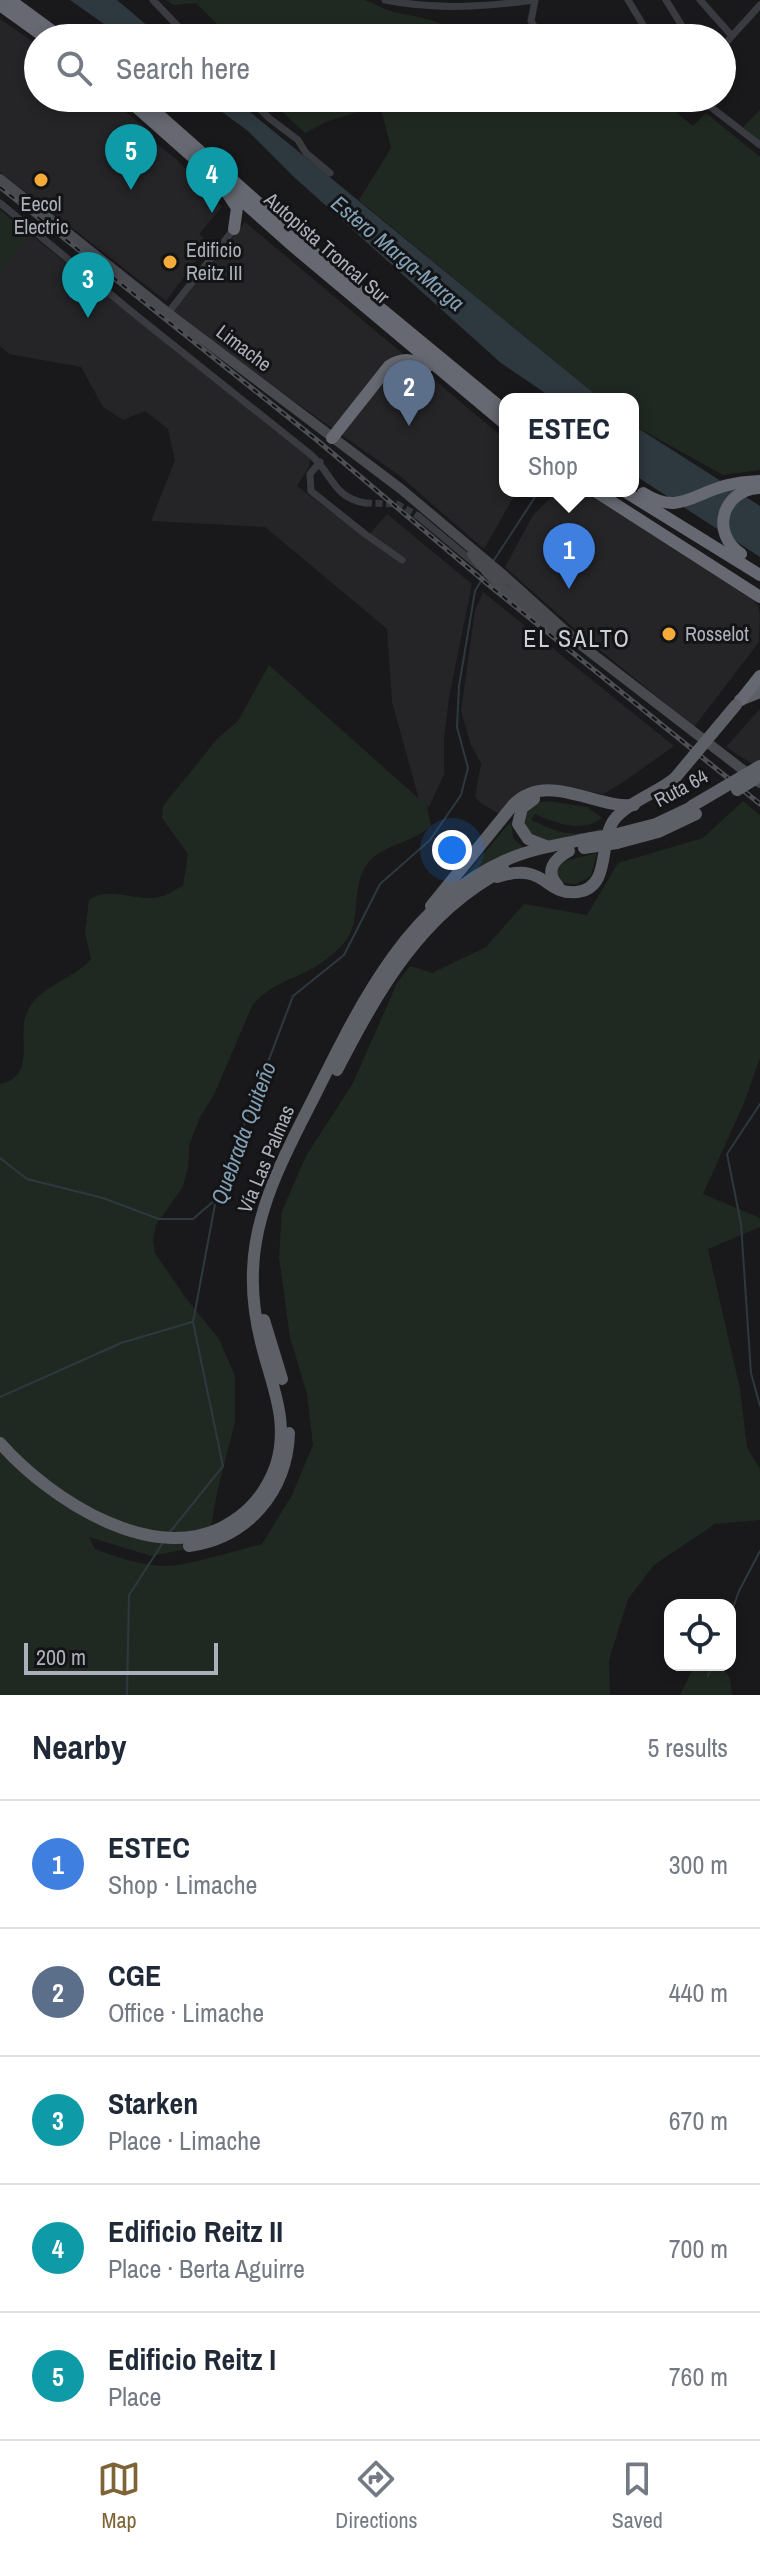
<!DOCTYPE html>
<meta charset="utf-8">
<style>
body{margin:0;font-family:"Archivo Narrow",sans-serif;background:#f6f6f7;color:#1f2937}
.controls{position:absolute;right:24px;bottom:24px;display:grid;overflow:hidden;border-radius:16px;box-shadow:0 4px 12px #0003}
.controls button{width:72px;height:72px;display:grid;place-items:center;padding:0;border:0;border-bottom:2px solid #e0e1e3;background:#fff;color:#1f2937;font:40px sans-serif}
.scale{position:absolute;left:24px;bottom:20px;width:194px;box-sizing:border-box;padding-left:8px;border:4px solid #abb0bb;border-top:0;font-size:22px;line-height:28px;white-space:nowrap;color:#abb0bb;-webkit-text-stroke:6px #141416;paint-order:stroke}
.you{position:absolute;left:452px;top:850px;width:28px;height:28px;margin:-20px;border:6px solid #fff;border-radius:50%;background:#1a73e8;box-shadow:0 0 0 12px #1a73e833}
.badge{display:grid;place-items:center;width:52px;height:52px;border-radius:50%;background:#7f6437;color:#fff;font-size:26px;font-weight:700}
.pin{position:absolute;translate:-50% -66px;filter:drop-shadow(0 2px 4px #0008)}
.pin::after{content:'';position:absolute;top:42px;width:28px;height:24px;background:inherit;clip-path:polygon(0 0,100% 0,50% 100%)}
.popup{position:absolute;left:499px;top:393px;width:140px;height:104px;box-sizing:border-box;display:grid;place-content:center;border-radius:16px;background:#fff;filter:drop-shadow(0 2px 6px #0005);font-size:26px;white-space:nowrap;color:#747a83}
.popup b{font-size:30px;color:#1f2937}
.popup::after{content:'';position:absolute;left:50%;top:100%;margin-left:-16px;border:16px solid transparent;border-top-color:#fff}
.list{margin:0;padding:0;list-style:none}
h2{display:flex;justify-content:space-between;align-items:center;height:104px;margin:0;padding:0 32px;font-size:34px}
h2 small{font-size:26px;font-weight:400;color:#747a83}
.list li{display:grid;grid-template-columns:52px 1fr auto;gap:24px;align-items:center;box-sizing:border-box;height:128px;padding:0 32px;border-top:2px solid #e0e1e3}
.list b{display:block;font-size:30px;white-space:nowrap}
.list p{margin:0;font-size:26px;white-space:nowrap;color:#747a83}
.list em{font-size:26px;font-style:normal;color:#747a83}
.icon{flex:none;width:44px;height:44px;fill:none;stroke:currentColor;stroke-width:2;stroke-linecap:round;stroke-linejoin:round}
.map{position:relative;flex:none;width:760px;height:1695px;overflow:hidden}
.search{position:absolute;background:#fff;box-shadow:0 4px 12px #0003;left:24px;right:24px;top:24px;height:88px;display:flex;align-items:center;gap:20px;box-sizing:border-box;padding:0 28px;border-radius:44px;color:#747a83;font-size:30px}
.sheet{height:744px;background:#fff}
nav{display:flex;justify-content:space-around;align-items:center;box-sizing:border-box;height:112px;border-top:2px solid #e0e1e3;background:#fff;font-size:22px;color:#747a83}
nav a{display:grid;justify-items:center;gap:4px}
nav .on{color:#7f6437}
.map>svg:first-child{display:block}
</style>
<div class="map">
<svg width="760" height="1695" viewBox="0 0 760 1695">
<rect width="100%" height="100%" fill="#19191b"/>
<g fill="#252528">
<polygon points="0,19 38,45 38,98 109,98 149,131 146,135 177,160 222,207 199,234 209,243 166,301 0,172"/>
<polygon points="245,222 505,439 505,491 517,491 484,549 400,476 240,363 174,311"/>
<polygon points="30,234 310,457 309,467 297,486 366,538 387,514 472,584 449,698 444,738 444,774 429,807 420,803 392,702 387,629 265,527 151,521 175,460 168,429 145,411 123,420 103,407 81,367 9,354 0,346 0,272"/>
<polygon points="558,491 586,491 751,596 758,606 760,615 759,642 694,727 577,631 505,567 533,515"/>
<polygon points="483,592 674,746 622,783 603,794 555,785 501,815 479,802 475,796 481,764 471,745 461,711 475,610"/>
<polygon points="760,709 760,769 726,747"/>
</g>
<g fill="#202921">
<path d="M166 0H365C373 3 382 8 390 11 410 17 445 17 456 38H220L216 23 196 3 173 5Z"/>
<polygon points="267,98 476,98 477,102 555,98 655,98 660,99 693,126 706,113 760,157 760,470 723,475 633,425 633,399 601,399 359,200 391,148 380,105 326,122 305,133"/>
<polygon points="760,110 760,141 743,127"/>
<polygon points="0,210 30,234 0,272"/>
<path d="M269 665 427 806 431 826C413 843 383 844 368 863 352 883 360 912 350 934 346 942 336 952 329 957 305 978 272 980 252 1006L214 1095 200 1117 189 1146 188 1169 182 1188 156 1225 153 1240 155 1253 185 1297 219 1339 235 1376V1422L217 1493 210 1531 192 1548 151 1556 89 1537 95 1549C117 1557 139 1565 163 1566 185 1567 238 1550 262 1544L292 1495 313 1445 307 1394 290 1337 279 1257 282 1211 306 1156 353 1083 397 983 410 966 432 973 486 947 524 904 587 915 618 863 703 838 743 801 760 815V1058L744 1103 703 1194 760 1218V1227L708 1249 740 1389 747 1448 760 1469V1520L715 1524 654 1565 628 1599 609 1660 610 1695H0V1084C37 1076 17 1039 26 1015 37 985 74 980 91 959L85 933 89 900C107 885 138 902 159 897 167 896 175 889 183 886L188 854 162 818 163 806 217 739 238 721Z"/>
<path d="M548 801 587 807 602 818C581 833 558 824 535 814L531 820C561 834 570 838 603 828L598 834C567 839 527 856 522 813L534 803Z"/>
<polygon points="511,821 513,838 524,848 492,861 452,892"/>
<polygon points="597,853 591,876 576,884 560,883 555,870 560,862"/>
<polygon points="695,1665 720,1665 730,1678 732,1695 680,1695"/>
</g>
<g fill="#2e393f">
<polygon points="70,0 117,0 162,38 124,38"/>
<polygon points="203,98 233,98 601,399 554,399 501,363 294,177 248,131"/>
<polygon points="633,425 760,506 760,557 633,474"/>
</g>
<g fill="none" stroke-linecap="round" stroke-linejoin="round">
<g stroke="#2e393f" stroke-width="2">
<polyline points="494,560 539,491"/>
<polyline points="760,1104 727,1154 741,1224 751,1373 760,1406"/>
<polyline points="0,1158 27,1179 103,1198 159,1219 193,1219 215,1200"/>
<polyline points="0,1397 121,1343 192,1322"/>
<polyline points="170,1532 223,1466 193,1322 216,1199 293,996 344,955 380,884 430,840 461,795 468,768 457,727 459,686 475,591 484,576"/>
<polyline points="730,1616 739,1591 760,1551"/>
<polyline points="708,1676 712,1665"/>
<polyline points="127,1695 129,1595 164,1541"/>
</g>
<polyline stroke="#36373b" stroke-width="7" stroke-dasharray="7 3.5" stroke-linecap="butt" points="365,503 397,504 418,516"/>
<g stroke="#3a3b40" stroke-width="7">
<polyline points="153,0 189,38"/>
<path d="M385 0C436 10 484 7 535 0"/>
<polyline points="535,0 531,21 536,29 554,31 583,29 614,38"/>
<polyline points="628,0 651,38"/>
<polyline points="666,0 687,34 694,38"/>
<polyline points="700,0 732,36"/>
<polyline points="722,47 760,5"/>
<polyline points="249,98 269,118 298,140 306,153 330,173"/>
<polyline points="699,98 760,145"/>
<path d="M0 203 137 316 310 454C333 474 332 497 365 503"/>
<polyline points="168,313 234,229"/>
<polyline points="320,462 310,474 311,491 365,534 402,560"/>
<polyline points="418,516 478,566"/>
</g>
<g stroke="#484a50" stroke-width="10">
<polyline points="0,179 168,313 401,489 501,573 581,645 760,783"/>
<path d="M472 554C495 585 527 610 558 631"/>
</g>
<g stroke="#5e6068" stroke-width="12">
<polyline points="740,700 760,692"/>
<polyline points="534,799 522,808 518,824 528,839 546,846"/>
<polyline points="617,834 656,824 690,808"/>
<polyline points="617,843 658,832 696,814"/>
<path d="M497 877C547 861 544 896 577 892 610 888 600 846 611 825 620 805 658 793 675 778"/>
<path d="M558 886C544 871 554 859 569 851"/>
<path d="M431 906 513 805C547 770 595 809 634 805"/>
<path d="M337 1070C378 991 421 913 504 870"/>
<polyline points="264,1320 282,1379"/>
<path d="M0 1443C50 1500 159 1571 233 1521 253 1508 268 1488 276 1465 290 1421 271 1384 261 1342 255 1318 252 1294 253 1270 255 1209 285 1154 312 1101 358 1009 405 906 504 861 532 848 562 844 592 838"/>
<path d="M189 1546C248 1538 287 1491 289 1433"/>
</g>
<g stroke="#666971" stroke-width="12">
<polyline points="10,0 62,38"/>
<polyline points="0,5 46,38"/>
<polyline points="126,98 294,247 505,424"/>
<polyline points="140,98 334,270 505,411"/>
<polyline points="227,193 237,208 234,229"/>
<path d="M332 438 389 366C403 357 414 359 427 367"/>
<polyline points="595,491 760,597"/>
<polyline points="624,491 760,575"/>
<path d="M643 493C673 512 686 500 715 489 730 483 745 482 760 481"/>
<path d="M741 554C710 533 722 491 758 488"/>
<polyline points="741,700 760,676"/>
</g>
<defs>
<polyline id="rail" points="0,187 318,441 490,586 760,804"/>
</defs>
<use href="#rail" stroke="#4d4f55" stroke-width="5"/>
<use href="#rail" stroke="#141416" stroke-width="2" stroke-dasharray="6" stroke-linecap="butt"/>
<g stroke="#5e6068" stroke-width="12">
<polyline points="675,778 736,705"/>
<polyline points="737,790 760,776"/>
<polyline points="692,806 760,766"/>
<polyline points="592,838 617,834"/>
<polyline points="584,848 617,843"/>
</g>
</g>
<g fill="#f4ab38" stroke="#141416" stroke-width="3">
<circle cx="41" cy="180" r="8"/>
<circle cx="170" cy="262" r="8"/>
<circle cx="669" cy="634" r="8"/>
</g>
<g text-anchor="middle" stroke-width="6" stroke-linejoin="round" paint-order="stroke">
<g font-size="20" fill="#abb0bb" stroke="#141416" text-anchor="start">
<text x="41" y="211" text-anchor="middle">Eecol<tspan x="41" dy="23">Electric</tspan></text>
<text x="186" y="257">Edificio<tspan x="186" dy="23">Reitz III</tspan></text>
<text x="685" y="641">Rosselot</text>
</g>
<g font-size="20" fill="#abb0bb" stroke="#141416">
<text transform="translate(327 248) rotate(41)" y="7">Autopista Troncal Sur</text>
<text transform="translate(244 348) rotate(37)" y="7">Limache</text>
<text transform="translate(681 788) rotate(-28)" y="7">Ruta 64</text>
<text transform="translate(266 1159) rotate(-67)" y="7">Vía Las Palmas</text>
</g>
<g font-size="22" font-style="italic" fill="#82a0b5" stroke="#141416">
<text transform="translate(398 253) rotate(40)" y="8">Estero Marga-Marga</text>
<text transform="translate(243 1133) rotate(-70)" y="8">Quebrada Quiteño</text>
</g>
<g font-size="24" letter-spacing="2" fill="#cccfd7" stroke="#141416">
<text x="577" y="647">EL SALTO</text>
</g>
</g>
</svg>
<div class="controls">
<button><svg class="icon" aria-label="locate" viewBox="0 0 24 24"><circle cx="12" cy="12" r="6"/><path d="M12 2v4M12 18v4M2 12h4M18 12h4"/></svg></button>
</div>
<div class="scale">200 m</div>
<div class="you"></div>
<div class="pin badge" style="left:569px;top:589px;background:#3f7fe0">1</div>
<div class="popup"><b>ESTEC</b>Shop</div>
<div class="pin badge" style="left:409px;top:426px;background:#5c6f8a">2</div>
<div class="pin badge" style="left:88px;top:318px;background:#0f9aa8">3</div>
<div class="pin badge" style="left:212px;top:213px;background:#0f9aa8">4</div>
<div class="pin badge" style="left:131px;top:190px;background:#0f9aa8">5</div>
<div class="search"><svg class="icon" aria-label="search" viewBox="0 0 24 24"><circle cx="10" cy="10" r="6"/><path d="M15 15l6 6"/></svg>Search here</div>
</div>
<section class="sheet">
<h2>Nearby<small>5 results</small></h2>
<ul class="list">
<li><span class="badge" style="background:#3f7fe0">1</span><div><b>ESTEC</b><p>Shop · Limache</p></div><em>300 m</em></li>
<li><span class="badge" style="background:#5c6f8a">2</span><div><b>CGE</b><p>Office · Limache</p></div><em>440 m</em></li>
<li><span class="badge" style="background:#0f9aa8">3</span><div><b>Starken</b><p>Place · Limache</p></div><em>670 m</em></li>
<li><span class="badge" style="background:#0f9aa8">4</span><div><b>Edificio Reitz II</b><p>Place · Berta Aguirre</p></div><em>700 m</em></li>
<li><span class="badge" style="background:#0f9aa8">5</span><div><b>Edificio Reitz I</b><p>Place</p></div><em>760 m</em></li>
</ul>
</section>
<nav>
<a class="on"><svg class="icon" aria-label="map" viewBox="0 0 24 24"><path d="M3 6l6-2 6 2 6-2v14l-6 2-6-2-6 2zM9 4v14M15 6v14"/></svg>Map</a>
<a><svg class="icon" aria-label="directions" viewBox="0 0 24 24"><path d="M12 3l9 9-9 9-9-9zM9 14v-3h6M13 9l2 2-2 2"/></svg>Directions</a>
<a><svg class="icon" aria-label="saved" viewBox="0 0 24 24"><path d="M7 4h10v16l-5-4-5 4z"/></svg>Saved</a>
</nav>
